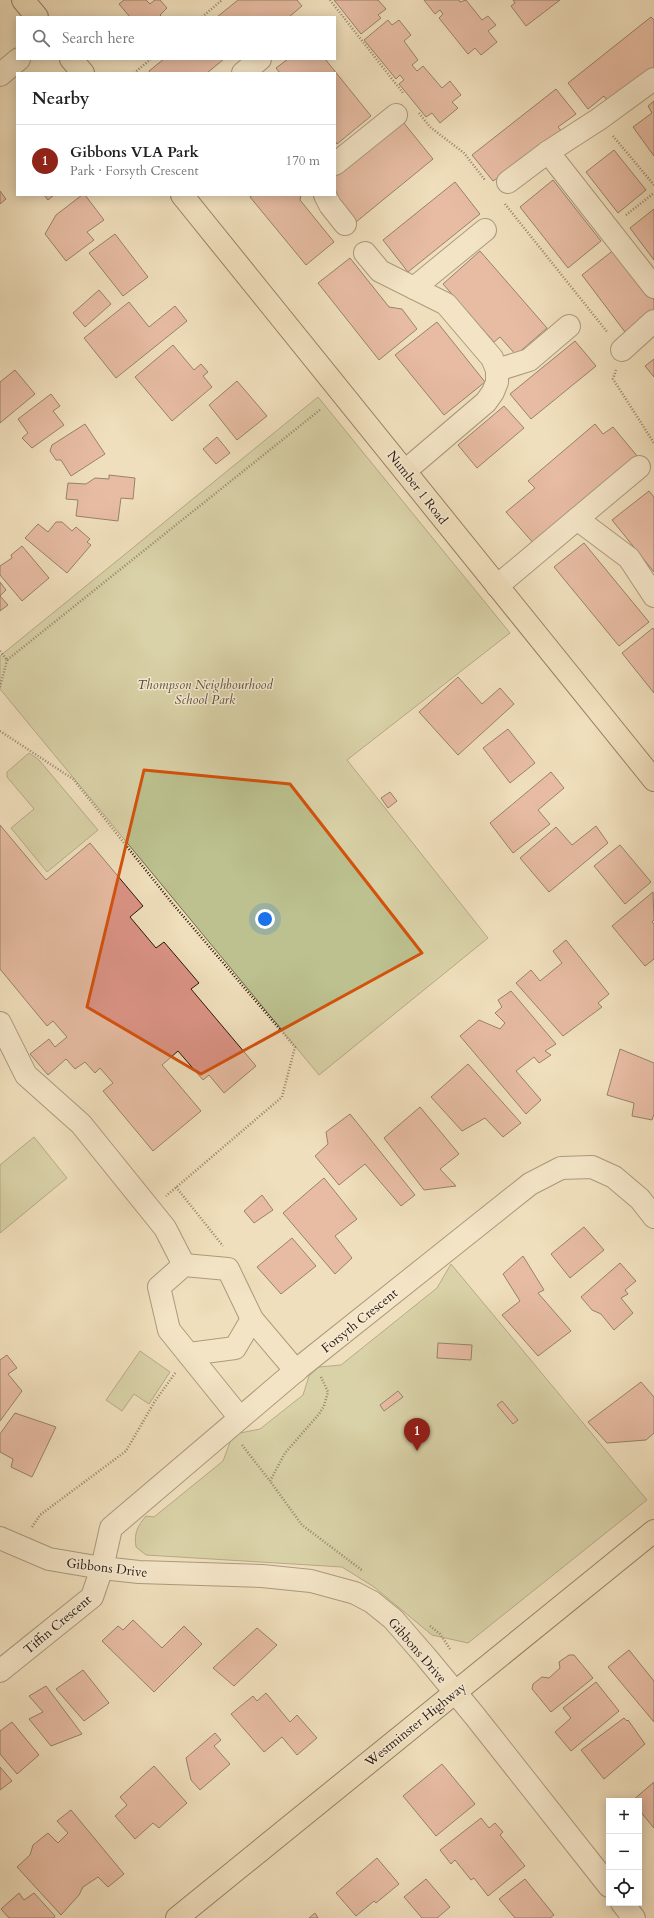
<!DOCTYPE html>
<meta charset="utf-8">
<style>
body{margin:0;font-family:Cardo,serif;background:#f6f6f6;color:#222}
.controls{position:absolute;right:12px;bottom:12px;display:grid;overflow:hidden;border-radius:0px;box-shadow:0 2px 10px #0003}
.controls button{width:36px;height:36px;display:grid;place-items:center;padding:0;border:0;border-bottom:1px solid #e0e0e0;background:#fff;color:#222;font:20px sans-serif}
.you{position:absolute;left:265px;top:919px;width:14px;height:14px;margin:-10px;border:3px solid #fff;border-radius:50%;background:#1a73e8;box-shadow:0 0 0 6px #1a73e833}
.badge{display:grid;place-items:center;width:26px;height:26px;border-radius:50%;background:#8f2418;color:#fff;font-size:13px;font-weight:700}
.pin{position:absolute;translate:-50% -33px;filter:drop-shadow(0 1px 2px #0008)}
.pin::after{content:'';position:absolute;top:21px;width:14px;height:12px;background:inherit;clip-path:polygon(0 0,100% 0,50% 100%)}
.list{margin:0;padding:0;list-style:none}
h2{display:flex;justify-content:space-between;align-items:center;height:52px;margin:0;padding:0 16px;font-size:17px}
h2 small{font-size:13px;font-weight:400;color:#767676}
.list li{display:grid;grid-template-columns:26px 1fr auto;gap:12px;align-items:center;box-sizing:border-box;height:72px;padding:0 16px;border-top:1px solid #e0e0e0}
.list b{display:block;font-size:15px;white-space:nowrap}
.list p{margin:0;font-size:13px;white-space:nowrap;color:#767676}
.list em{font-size:13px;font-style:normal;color:#767676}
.icon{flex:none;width:22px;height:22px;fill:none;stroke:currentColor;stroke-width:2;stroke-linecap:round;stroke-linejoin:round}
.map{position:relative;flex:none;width:654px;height:1918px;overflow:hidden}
.search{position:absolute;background:#fff;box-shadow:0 2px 10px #0003;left:16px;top:16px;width:320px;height:44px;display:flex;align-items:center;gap:10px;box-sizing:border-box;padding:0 14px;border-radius:0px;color:#767676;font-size:15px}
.panel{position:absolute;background:#fff;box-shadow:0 2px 10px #0003;left:16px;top:72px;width:320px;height:124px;border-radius:0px}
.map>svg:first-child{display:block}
</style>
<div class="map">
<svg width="654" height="1918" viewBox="0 0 654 1918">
<rect width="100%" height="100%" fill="#f0dfbc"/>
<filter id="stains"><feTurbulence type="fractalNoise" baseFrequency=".005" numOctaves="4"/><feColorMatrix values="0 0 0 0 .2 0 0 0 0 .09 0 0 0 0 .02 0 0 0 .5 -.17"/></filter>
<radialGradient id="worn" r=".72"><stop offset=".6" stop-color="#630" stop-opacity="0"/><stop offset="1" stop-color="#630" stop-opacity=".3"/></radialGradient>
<g fill="#bcc18f" stroke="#726b4c">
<polygon points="318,397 510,633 347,760 488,938 319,1075 0,689 0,656"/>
<polygon points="29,753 39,760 98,830 47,872 11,828 34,809 7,777 7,772"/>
<polygon points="34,1137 67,1178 0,1233 0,1165"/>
<path d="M451 1264 647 1500 468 1643 432 1635 374 1587 342 1567 146 1555 136 1547C134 1533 137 1527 146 1516L154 1517 223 1461 230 1442 240 1433 260 1429 303 1395 309 1376 319 1367 341 1365 437 1288Z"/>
<polygon points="140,1351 170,1372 149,1404 134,1394 122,1411 106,1400"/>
</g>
<g fill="#db9385" stroke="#29150a">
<polygon points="124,0 146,0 150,4 155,0 160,0 167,8 160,15 162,17 130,17 119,4"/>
<polygon points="238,0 297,0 302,6 289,17 217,17"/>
<polygon points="334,0 378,0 386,9 378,15 381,18 361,34"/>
<polygon points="424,0 459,0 460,2 466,0 482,20 488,16 496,25 488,31 497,42 481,55 475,48 468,54 439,18 443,14 440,10 435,14"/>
<polygon points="513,0 560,0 526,26 511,6 515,3"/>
<polygon points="651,17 654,20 654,67 609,103 604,96 588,109 568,83"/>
<polygon points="388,20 392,25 399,20 411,35 404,41 418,60 412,65 417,71 423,66 442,88 450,81 461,95 452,102 458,108 440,123 432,113 426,117 399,84 404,80 400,75 396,79 364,40"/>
<polygon points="164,59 224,59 207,73 150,73 149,71"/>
<polygon points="288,59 325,59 371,116 337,144 335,141 335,73 280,73 276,68"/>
<polygon points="556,89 576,114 558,127 564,134 493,181 472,155"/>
<polygon points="654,101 654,156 633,127 652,113 648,106"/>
<polygon points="399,117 433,159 356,222 335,195 335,170"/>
<polygon points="614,150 646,190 618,213 586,172"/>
<polygon points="553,180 601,241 568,268 520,207"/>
<polygon points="455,182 480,214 408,272 383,240"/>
<polygon points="0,191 6,199 0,204"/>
<polygon points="44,195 54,195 48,200"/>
<polygon points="82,195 85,195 104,220 87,232 94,240 66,261 45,234 56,215"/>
<polygon points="253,195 301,195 300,200 334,242 306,265 250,197"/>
<polygon points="654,209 654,260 630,228"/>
<polygon points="115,234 148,277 123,296 89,253"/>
<polygon points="615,249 654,300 654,311 625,332 582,275"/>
<polygon points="480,251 547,328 516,355 500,337 494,342 443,284"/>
<polygon points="350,258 389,307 402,309 417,329 379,360 318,283"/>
<polygon points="99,290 111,304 85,327 73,313"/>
<polygon points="129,302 149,327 175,306 187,321 116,378 84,338"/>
<polygon points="437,322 485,382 444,415 395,355"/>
<polygon points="575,341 596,366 531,419 510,394"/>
<polygon points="173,345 194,370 201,364 208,372 203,376 212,387 172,421 135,377"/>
<polygon points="654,359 654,377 645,366"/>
<polygon points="15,370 35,394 0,423 0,382"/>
<polygon points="237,381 267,416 237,440 209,405"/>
<polygon points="51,394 60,406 53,411 64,425 32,448 22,438 28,433 18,419"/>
<polygon points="504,406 524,428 477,468 458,445"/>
<polygon points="85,424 105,454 71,476 61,460 56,460 50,451 52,445"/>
<polygon points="595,424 603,434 613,427 638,457 535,545 506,512 535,488 528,481"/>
<polygon points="217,437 230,453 216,464 203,449"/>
<polygon points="109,475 135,478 133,499 121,498 118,521 76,516 78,500 66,499 68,483 86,484 95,478 109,479"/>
<polygon points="649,491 654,497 654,572 612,520"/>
<polygon points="56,522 62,522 72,531 76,527 90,539 87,542 91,545 67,573 25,538 38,524 48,532"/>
<polygon points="584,543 649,622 619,646 554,567"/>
<polygon points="22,546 49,578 22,601 0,575 0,566 12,558 11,555"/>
<polygon points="0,582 6,590 0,596 8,605 0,611"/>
<polygon points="653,628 654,630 654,693 622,653"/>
<polygon points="458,677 482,704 500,688 514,704 458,755 419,712"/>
<polygon points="508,729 535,763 510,783 483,748"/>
<polygon points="551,772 564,788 538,810 550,824 513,853 490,823"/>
<polygon points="390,792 397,801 388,808 381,798"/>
<polygon points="0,825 46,880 90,843 143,906 130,917 156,948 164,942 199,983 191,989 256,1066 224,1093 209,1075 203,1080 178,1051 162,1065 201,1111 153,1151 103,1091 113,1083 100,1068 95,1073 85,1062 75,1069 66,1059 48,1075 30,1054 49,1039 55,1047 67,1037 53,1021 47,1026 0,969"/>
<polygon points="596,826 608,843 549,892 520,858 556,827 572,845"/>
<polygon points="620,845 651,882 625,904 594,866"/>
<polygon points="653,892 654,920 652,922 654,924 654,959 645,966 612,926"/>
<polygon points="566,940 609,994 598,1003 602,1007 563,1036 516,983 531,970 540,981 562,963 553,951"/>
<polygon points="511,991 556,1044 545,1051 551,1055 539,1063 534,1057 516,1071 541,1100 526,1114 460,1036 479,1020 500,1029 505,1023 495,1013 502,1007 498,1000"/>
<polygon points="620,1049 654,1063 654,1114 652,1120 632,1116 634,1103 607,1095"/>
<polygon points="468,1064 521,1123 503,1137 485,1118 462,1131 431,1097"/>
<polygon points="420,1107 459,1154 440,1169 456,1186 424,1190 384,1138"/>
<polygon points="350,1114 415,1195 401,1206 365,1164 339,1185 315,1156 328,1144 326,1132"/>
<polygon points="324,1178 357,1219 335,1236 352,1258 335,1274 283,1213"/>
<polygon points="262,1195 273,1210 254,1223 244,1211"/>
<polygon points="584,1227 604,1250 570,1278 551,1254"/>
<polygon points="292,1238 316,1266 281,1294 257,1267"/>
<polygon points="523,1256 544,1290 538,1293 571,1331 538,1356 502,1315 520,1301 503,1274"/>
<polygon points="620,1263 636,1281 625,1290 628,1294 621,1298 633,1313 614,1330 601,1314 592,1310 581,1297"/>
<polygon points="438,1343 472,1345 471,1360 437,1358"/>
<polygon points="7,1355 17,1368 8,1374 22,1391 0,1421 0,1360"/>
<polygon points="641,1382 654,1397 654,1433 646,1440 607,1443 588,1422"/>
<polygon points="398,1391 403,1397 384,1411 380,1405"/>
<polygon points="502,1401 518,1420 513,1424 497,1405"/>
<polygon points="15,1413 56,1427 32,1477 11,1467 13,1459 0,1452 0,1434"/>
<polygon points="133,1620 162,1648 184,1626 202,1644 154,1692 102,1641 118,1626 123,1630"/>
<polygon points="257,1628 277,1645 234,1686 213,1668"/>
<polygon points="629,1650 654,1681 654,1722 608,1667"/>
<polygon points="569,1655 574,1655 593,1678 551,1712 532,1689 533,1684 542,1677 549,1678 560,1668 559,1662"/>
<polygon points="83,1670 109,1703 84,1721 56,1689"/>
<polygon points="596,1682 619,1711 571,1751 555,1732 571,1718 563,1708"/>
<polygon points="46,1686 82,1734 51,1746 29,1719 43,1712 29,1696"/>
<polygon points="266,1693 290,1722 297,1715 317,1738 297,1755 282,1737 264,1752 231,1714 253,1696 257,1701"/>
<polygon points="624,1718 627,1721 628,1720 645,1744 604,1779 581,1750"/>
<polygon points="12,1722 39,1755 17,1774 0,1754 0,1731"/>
<polygon points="215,1733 221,1740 214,1746 230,1764 200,1790 191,1780 186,1758"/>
<polygon points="442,1764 475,1804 436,1836 403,1796"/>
<polygon points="154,1766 187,1803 159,1828 153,1823 135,1839 115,1816 127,1805 120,1797"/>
<polygon points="0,1767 12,1781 0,1790"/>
<polygon points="654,1782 654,1828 639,1810 639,1801 632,1801"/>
<polygon points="71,1810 124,1874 108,1887 98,1877 83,1887 79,1895 61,1915 17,1867 30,1855 33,1845 48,1833 58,1843 68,1833 57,1821"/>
<polygon points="481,1818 489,1828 495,1823 503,1832 500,1835 525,1866 488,1896 474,1878 471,1880 455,1860 451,1864 440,1850"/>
<polygon points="377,1858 399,1884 376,1903 374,1901 356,1916 336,1893"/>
<polygon points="426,1879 450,1907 437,1918 422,1918 404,1897"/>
<polygon points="525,1879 554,1915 550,1918 515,1918 499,1899"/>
<polygon points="19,1893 24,1900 34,1893 55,1916 54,1918 9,1918 1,1909"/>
<polygon points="315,1913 318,1918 309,1918"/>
</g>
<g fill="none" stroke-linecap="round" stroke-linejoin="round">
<defs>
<g id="minor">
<polyline points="243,73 260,59"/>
<polyline points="0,75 19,59"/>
<polyline points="548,152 654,287"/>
<polyline points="335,164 396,115"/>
<polyline points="508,182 548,152 599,119 654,79"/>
<polyline points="325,195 330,205 345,224"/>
<polyline points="365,253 380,271 446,304 492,358 497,370 497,382 493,392 486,402 405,471"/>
<polyline points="414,288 485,230"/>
<polyline points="622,350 654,321"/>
<polyline points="497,370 529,360 569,326"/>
<polyline points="577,519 629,558 654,596"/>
<polyline points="497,586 639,467"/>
<polyline points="0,1023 26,1075 81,1124 165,1228 184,1265"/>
<polyline points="189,1354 235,1348 252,1319"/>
<polyline points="240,1418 169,1330 159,1287 184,1265 228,1269 252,1319 296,1371"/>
<polyline points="0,1538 49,1559 102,1568 139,1572 262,1576 311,1581 355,1593 372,1602 393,1619 426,1657 474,1715 609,1886"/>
<polyline points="0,1671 92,1597 102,1568 111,1528 299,1368 530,1184 561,1168 592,1167 614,1177 640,1199 654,1217"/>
<polyline points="622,1903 634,1918"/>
</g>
<g id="major">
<polyline points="23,0 37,17"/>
<polyline points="71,59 83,73"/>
<polyline points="182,195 654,780"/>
<polyline points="177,1918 654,1531"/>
</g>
</defs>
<use href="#minor" stroke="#5b4836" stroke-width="24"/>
<use href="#major" stroke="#29150a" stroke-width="24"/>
<g stroke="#29150a" stroke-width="2.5" stroke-dasharray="1 2" stroke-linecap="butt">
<polyline points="330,0 403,93"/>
<polyline points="202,17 222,0"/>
<polyline points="134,73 151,59"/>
<polyline points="419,113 430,127 464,153 485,180"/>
<polyline points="613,136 654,185"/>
<polyline points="505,204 608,333"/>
<polyline points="626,215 654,193"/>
<polyline points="616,370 613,379 654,443"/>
<polyline points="0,651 7,660 321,409"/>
<polyline points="0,687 7,660"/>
<polyline points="0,731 73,779 172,903 295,1047 282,1097 166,1196"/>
<polyline points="176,1187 223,1246"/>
<polyline points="321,1377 328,1392 324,1406 319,1414 285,1453 270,1481 302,1525 363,1571"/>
<polyline points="242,1445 270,1481"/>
<polyline points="32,1527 40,1515 126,1451 155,1401 176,1372"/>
<polyline points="430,1626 440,1634 450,1649"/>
</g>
<use href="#minor" stroke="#f5ead3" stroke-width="22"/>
<use href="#major" stroke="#f0dfbc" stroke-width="22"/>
</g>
<path d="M0 0H654V1918H0ZM144 770 290 784 422 953 201 1074 87 1007Z" fill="#f0dfbc" fill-opacity=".55" fill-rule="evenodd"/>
<path fill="none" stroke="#d5520c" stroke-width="3" stroke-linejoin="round" d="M144 770 290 784 422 953 201 1074 87 1007Z"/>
<g text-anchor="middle" stroke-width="3" stroke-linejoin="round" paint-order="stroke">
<g font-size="13" fill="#29150a" stroke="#f5ead3">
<text transform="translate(418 487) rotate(52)" y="5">Number 1 Road</text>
<text transform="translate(359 1320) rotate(-39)" y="5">Forsyth Crescent</text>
<text transform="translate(107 1567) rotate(7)" y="5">Gibbons Drive</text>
<text transform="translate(57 1624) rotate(-40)" y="5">Tiffin Crescent</text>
<text transform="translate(418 1650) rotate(49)" y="5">Gibbons Drive</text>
<text transform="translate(415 1724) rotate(-39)" y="5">Westminster Highway</text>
</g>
<g font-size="13" font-style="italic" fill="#5c5139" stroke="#f5ead3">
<text x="205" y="689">Thompson Neighbourhood<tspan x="205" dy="15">School Park</tspan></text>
</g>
</g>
<rect width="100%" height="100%" filter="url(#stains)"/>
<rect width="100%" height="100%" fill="url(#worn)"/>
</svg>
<div class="controls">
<button>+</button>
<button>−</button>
<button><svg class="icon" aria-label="locate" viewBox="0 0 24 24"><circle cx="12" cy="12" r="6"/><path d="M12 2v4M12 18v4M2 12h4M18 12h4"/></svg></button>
</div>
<div class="you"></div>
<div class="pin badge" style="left:417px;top:1451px">1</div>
<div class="search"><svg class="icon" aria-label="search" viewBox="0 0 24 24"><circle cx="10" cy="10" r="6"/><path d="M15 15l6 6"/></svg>Search here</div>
<section class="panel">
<h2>Nearby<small></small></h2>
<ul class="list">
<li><span class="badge">1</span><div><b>Gibbons VLA Park</b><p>Park · Forsyth Crescent</p></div><em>170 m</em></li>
</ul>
</section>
</div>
